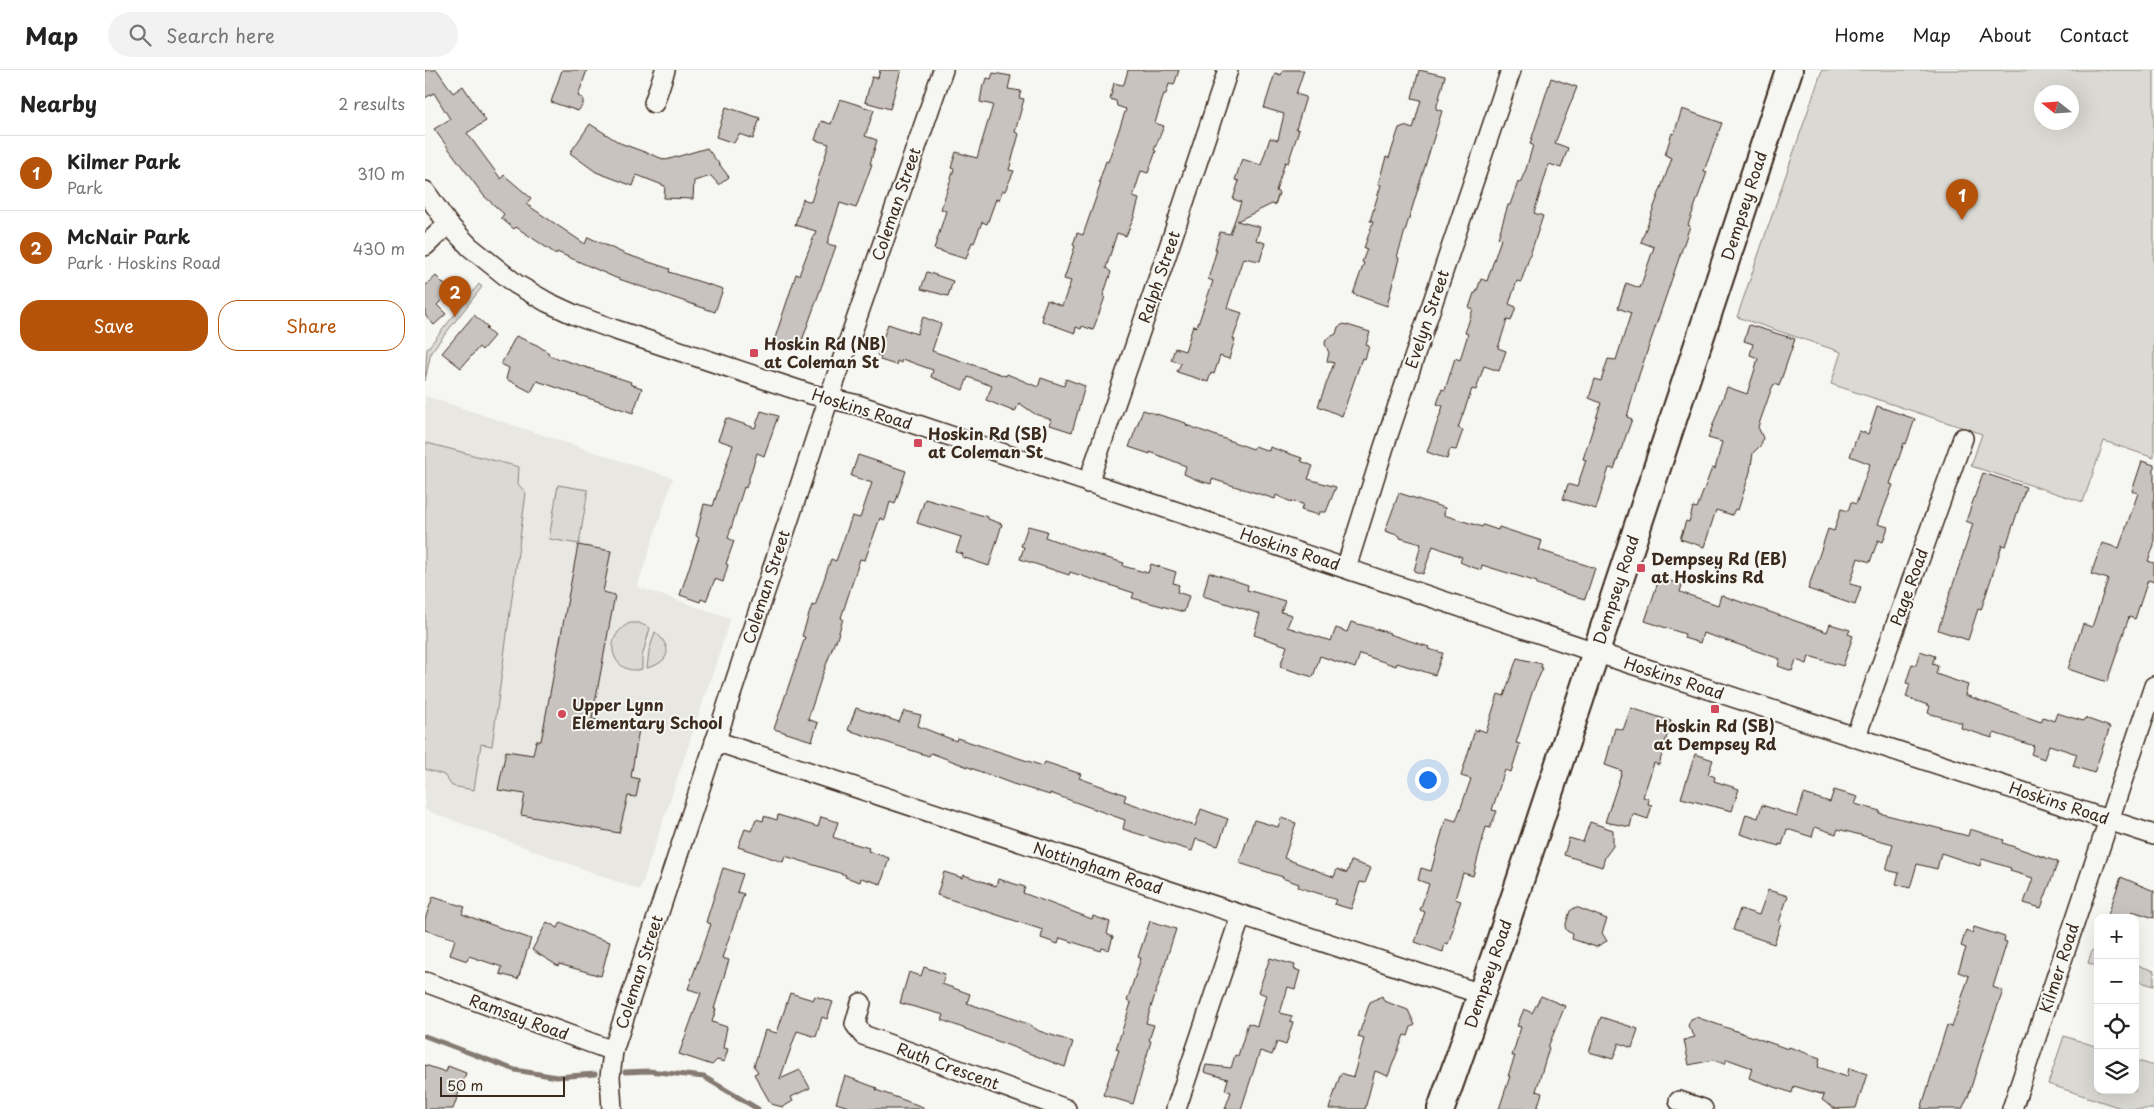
<!DOCTYPE html>
<meta charset="utf-8">
<style>
body{margin:0;font-family:"Playpen Sans",sans-serif;background:#f2f2f2;color:#222}
.controls{position:absolute;right:15px;bottom:15px;display:grid;overflow:hidden;border-radius:10px;box-shadow:0 5px 20px #0002}
.controls button{width:45px;height:45px;display:grid;place-items:center;padding:0;border:0;border-bottom:1px solid #e0e0e0;background:#fff;color:#222;font:25px sans-serif}
.compass{position:absolute;left:1609px;top:15px;width:45px;height:45px;border-radius:50%;background:#fff;box-shadow:0 5px 20px #0002;rotate:287deg}
.scale{position:absolute;left:15px;bottom:12px;width:125px;box-sizing:border-box;padding-left:5px;border:2px solid #3b2a1e;border-top:0;font-size:14px;line-height:18px;white-space:nowrap;color:#3b2a1e;-webkit-text-stroke:4px #f6f6f2;paint-order:stroke}
.you{position:absolute;left:1002px;top:709px;width:18px;height:18px;margin:-12px;border:4px solid #fff;border-radius:50%;background:#1a73e8;box-shadow:0 0 0 8px #1a73e833}
.badge{display:grid;place-items:center;width:32px;height:32px;border-radius:50%;background:#b45309;color:#fff;font-size:16px;font-weight:700}
.pin{position:absolute;translate:-50% -41px;filter:drop-shadow(0 1px 2px #0008)}
.pin::after{content:'';position:absolute;top:26px;width:18px;height:15px;background:inherit;clip-path:polygon(0 0,100% 0,50% 100%)}
.list{margin:0;padding:0;list-style:none}
h2{display:flex;justify-content:space-between;align-items:center;height:65px;margin:0;padding:0 20px;font-size:21px}
h2 small{font-size:16px;font-weight:400;color:#767676}
.list li{display:grid;grid-template-columns:32px 1fr auto;gap:15px;align-items:center;box-sizing:border-box;height:75px;padding:0 20px;border-top:1px solid #e0e0e0}
.list b{display:block;font-size:19px;white-space:nowrap}
.list p{margin:0;font-size:16px;white-space:nowrap;color:#767676}
.list em{font-size:16px;font-style:normal;color:#767676}
.actions{display:flex;gap:10px;padding:15px 20px}
.actions a{flex:1;padding:11px 0;border:1px solid #b45309;border-radius:20px;text-align:center;font-size:18px;color:#b45309}
.actions .main{background:#b45309;color:#fff}
.icon{flex:none;width:28px;height:28px;fill:none;stroke:currentColor;stroke-width:2;stroke-linecap:round;stroke-linejoin:round}
.map{position:relative;flex:none;width:1729px;height:1039px;overflow:hidden}
header{display:flex;align-items:center;gap:30px;box-sizing:border-box;height:70px;padding:0 25px;background:#fff;border-bottom:1px solid #e0e0e0}
header strong{font-size:24px}
nav{display:flex;gap:28px;margin-inline-start:auto;font-size:18px}
.search{width:350px;height:45px;background:#f2f2f2;display:flex;align-items:center;gap:12px;box-sizing:border-box;padding:0 18px;border-radius:28px;color:#767676;font-size:19px}
main{display:flex}
aside{flex:1;background:#fff}
.map>svg:first-child{display:block}
</style>
<header>
<strong>Map</strong>
<div class="search"><svg class="icon" aria-label="search" viewBox="0 0 24 24"><circle cx="10" cy="10" r="6"/><path d="M15 15l6 6"/></svg>Search here</div>
<nav><a>Home</a><a>Map</a><a>About</a><a>Contact</a></nav>
</header>
<main>
<aside>
<h2>Nearby<small>2 results</small></h2>
<ul class="list">
<li><span class="badge">1</span><div><b>Kilmer Park</b><p>Park</p></div><em>310 m</em></li>
<li><span class="badge">2</span><div><b>McNair Park</b><p>Park · Hoskins Road</p></div><em>430 m</em></li>
</ul>
<div class="actions"><a class="main">Save</a><a>Share</a></div>
</aside>
<div class="map">
<svg width="1729" height="1039" viewBox="0 0 1729 1039">
<rect width="100%" height="100%" fill="#f6f6f2"/>
<filter id="ink" filterUnits="userSpaceOnUse"><feTurbulence type="fractalNoise" baseFrequency=".02" numOctaves="2"/><feDisplacementMap in="SourceGraphic" scale="10" xChannelSelector="R" yChannelSelector="G"/><feConvolveMatrix kernelMatrix="1 2 1 2 8 2 1 2 1" color-interpolation-filters="sRGB"/></filter>
<g filter="url(#ink)">
<polygon fill="#e8e7e2" points="0,326 248,408 212,517 306,548 215,820 0,740"/>
<g fill="#dad9d3" stroke="#8a8278" fill-rule="evenodd">
<path d="M1397 0H1729V388L1679 371 1658 432 1546 396 1557 364 1406 314 1416 282 1312 247ZM1616 22H1646V52H1616Z"/>
<polygon points="54,214 57,217 6,282 0,311 2,279"/>
<polygon points="2,373 94,397 93,414 101,423 67,676 56,674 49,720 27,716 19,705 0,699 0,374"/>
<polygon points="133,415 163,420 154,474 124,469"/>
<path d="M205 553H214L225 558 217 587V599C189 607 174 568 205 553Z"/>
<path d="M230 562C248 577 246 592 222 598L224 581Z"/>
<polygon points="1667,880 1673,882 1673,897 1663,893"/>
<polygon points="1710,894 1729,901 1729,916 1710,910"/>
<polygon points="1639,966 1673,977 1673,1020 1710,1020 1710,990 1729,996 1729,1039 1699,1039 1623,1014"/>
</g>
<g fill="none" stroke-linecap="round" stroke-linejoin="round">
<g stroke="#857a71" stroke-width="5">
<polyline points="0,966 90,1000 132,1007 170,1004"/>
<polyline points="200,1002 224,1001 279,1007 333,1039"/>
</g>
</g>
<g fill="#c8c3be" stroke="#3b2a1e">
<polygon points="0,0 12,0 28,23 38,16 61,51 42,63 76,109 79,105 106,128 101,134 160,174 163,167 200,184 245,199 244,202 298,219 290,242 191,208 132,182 131,184 91,157 89,159 76,148 79,144 59,126 9,59 25,49 9,23 0,28"/>
<polygon points="137,0 162,0 153,26 158,28 158,35 153,41 126,32"/>
<polygon points="455,0 476,0 465,39 440,32 447,7 453,8"/>
<polygon points="703,0 754,0 749,15 744,14 741,24 739,24 730,53 739,56 729,80 731,81 723,103 716,101 708,127 714,129 709,147 701,166 692,163 681,198 686,202 678,226 680,227 668,260 657,256 656,259 651,257 650,263 617,251 618,246 616,246 622,230 637,236 646,211 639,209 650,176 648,175 652,163 658,165 676,113 674,112 681,91 683,92 701,39 692,36 691,31 685,29 689,13 697,15 699,14"/>
<polygon points="858,0 879,0 871,24 881,27 871,59 874,60 863,93 860,92 851,121 854,123 850,135 847,134 812,151 835,157 831,170 840,173 835,191 818,188 802,238 817,243 808,269 810,269 804,289 795,286 789,304 786,303 783,312 752,302 756,293 746,290 750,278 760,281 768,256 772,257 788,211 783,209 792,179 790,179 795,162 805,164 816,132 808,129 814,111 810,110 817,89 836,95 845,68 853,70 859,44 839,38 850,3 856,5"/>
<polygon points="994,0 1020,6 1011,39 1017,41 972,187 974,188 962,236 928,224 939,193 937,192 942,179 939,178 948,152 945,151 956,115 953,114 961,87 964,88 974,58 979,56 988,59 996,30 987,28"/>
<polygon points="568,3 586,6 583,19 596,21 594,28 599,29 590,62 594,64 584,100 589,101 580,121 577,121 574,130 571,129 562,154 557,152 549,173 547,172 541,189 509,179 521,141 516,139 529,99 526,98 531,82 552,88 568,35 555,32 558,14 560,15 562,8 566,9"/>
<polygon points="1126,8 1152,17 1130,73 1143,78 1136,98 1124,94 1109,143 1118,146 1096,212 1092,211 1084,234 1091,237 1086,251 1082,250 1073,278 1081,281 1074,301 1059,296 1051,320 1047,319 1033,358 1038,360 1031,380 1025,379 1022,389 1002,382 1018,336 1012,334 1017,319 1020,320 1030,288 1035,290 1043,264 1040,263 1048,239 1044,238 1049,223 1051,223 1056,209 1062,211 1076,169 1073,168 1083,135 1085,135 1093,112 1095,113 1101,99 1108,75 1105,74"/>
<polygon points="415,29 449,40 440,66 452,70 445,94 447,94 431,138 415,133 402,174 411,176 374,279 349,271 371,204 374,205 391,161 370,155 378,129 386,132 404,74 390,70 396,51 406,54"/>
<polygon points="301,37 335,48 328,69 314,64 309,73 291,67"/>
<polygon points="1257,39 1297,53 1279,101 1282,102 1263,155 1265,156 1214,305 1202,347 1207,349 1189,399 1184,398 1171,439 1138,429 1143,414 1152,417 1161,390 1158,389 1176,333 1164,328 1170,309 1176,311 1183,289 1191,290 1206,243 1193,238 1201,213 1215,218 1229,177 1216,172 1247,88 1240,85 1247,63 1249,64"/>
<polygon points="165,54 195,73 241,90 282,78 304,107 294,115 286,106 269,111 268,129 239,128 240,116 212,105 208,116 171,102 145,83"/>
<polygon points="502,202 528,211 523,226 496,219"/>
<polygon points="11,206 26,221 12,235 21,244 9,255 0,245 0,216"/>
<polygon points="49,245 63,257 61,259 69,266 57,280 54,277 36,298 17,283"/>
<polygon points="498,247 516,254 507,281 581,306 582,304 613,317 616,308 639,316 641,309 660,316 647,362 625,355 627,350 610,344 594,333 590,342 561,330 567,316 543,307 538,320 506,307 508,300 477,289 476,293 472,291 471,295 455,290 456,286 452,285 463,254 492,264"/>
<polygon points="919,254 945,262 941,275 944,276 940,289 937,288 917,346 893,336 909,293 902,291 904,283 900,274 901,269 911,264 913,257"/>
<polygon points="1324,255 1370,269 1354,316 1349,314 1346,320 1333,357 1338,368 1336,375 1328,383 1325,402 1313,440 1310,439 1307,445 1291,440 1279,477 1255,469 1261,451 1264,452 1268,437 1272,438 1287,398 1290,399 1297,372 1283,368 1302,317 1322,324 1330,299 1333,288 1325,285 1328,274 1319,271"/>
<polygon points="91,266 112,275 124,283 123,285 206,312 205,314 217,318 208,343 112,311 106,322 81,309 84,298 76,294"/>
<polygon points="1452,336 1490,349 1481,374 1479,373 1465,414 1468,415 1453,454 1463,457 1458,472 1453,470 1445,492 1433,488 1425,514 1436,517 1430,535 1383,519 1403,459 1409,461 1416,439 1423,441 1426,432 1431,434 1445,394 1425,386 1434,361 1443,364"/>
<polygon points="718,340 761,353 761,355 828,379 830,376 844,381 845,377 877,388 876,391 888,396 883,409 911,417 901,442 894,442 893,445 876,440 878,434 864,431 851,425 850,429 787,409 786,414 772,410 759,404 761,396 725,382 725,384 704,377"/>
<polygon points="336,341 353,346 339,386 332,383 321,418 319,417 303,468 309,471 301,494 303,495 298,512 290,509 281,531 276,529 275,532 255,525 274,468 271,466 279,434 288,436 308,375 293,370 301,348 330,358"/>
<polygon points="433,385 481,401 470,434 465,432 460,450 455,448 440,490 435,489 416,548 418,549 411,572 410,571 397,606 383,649 393,653 387,671 349,659 380,567 377,566 387,535 390,536 406,489 411,491 427,446 435,448 447,413 426,406"/>
<polygon points="1717,391 1729,395 1729,475 1723,491 1729,493 1729,512 1723,510 1710,549 1704,547 1682,612 1643,599 1658,554 1667,557 1683,509 1666,504 1677,473 1694,478 1713,423 1707,421"/>
<polygon points="1558,403 1601,417 1581,476 1577,475 1556,540 1553,539 1543,570 1513,560 1548,454 1541,451"/>
<polygon points="974,423 1020,438 1019,445 1057,457 1058,455 1073,460 1074,457 1117,471 1114,480 1170,498 1160,529 1145,525 1112,514 1112,512 1057,495 1056,500 1044,496 1035,492 1037,487 1008,476 998,504 989,501 996,474 975,468 975,466 960,461"/>
<polygon points="500,429 563,447 563,449 577,454 564,496 537,487 538,484 531,482 536,467 492,453"/>
<polygon points="603,456 622,461 620,467 653,479 699,493 698,496 723,503 726,494 751,502 748,513 754,515 752,522 764,526 759,542 707,528 709,523 645,502 644,505 595,489 599,477 596,476"/>
<polygon points="153,475 186,481 178,522 190,525 167,649 214,659 206,707 214,709 213,718 211,727 203,726 194,763 96,745 100,724 73,720 81,681 108,685 111,671 116,671"/>
<polygon points="784,502 823,515 822,520 860,531 856,542 867,545 862,557 906,571 911,558 922,562 926,552 965,563 964,564 1004,577 1003,579 1018,583 1010,605 972,593 971,596 935,584 930,598 895,586 888,607 855,597 862,576 829,565 835,544 778,526"/>
<polygon points="1234,509 1239,511 1239,509 1257,515 1255,522 1293,535 1296,525 1402,562 1405,554 1425,560 1423,564 1428,566 1418,596 1384,586 1382,594 1371,590 1367,601 1353,596 1355,589 1303,571 1278,563 1275,573 1259,568 1260,564 1220,551"/>
<polygon points="1495,581 1510,586 1507,594 1513,596 1511,604 1543,615 1540,625 1616,652 1618,647 1629,651 1632,643 1658,651 1660,648 1685,657 1669,703 1648,696 1652,684 1624,675 1619,689 1606,684 1609,676 1569,663 1567,668 1536,658 1537,653 1503,643 1505,636 1481,627 1485,614 1481,613 1487,594 1491,595"/>
<polygon points="1092,588 1117,594 1116,598 1118,598 1108,620 1091,673 1095,674 1086,702 1080,700 1067,740 1072,741 1065,758 1061,757 1048,806 1038,803 1030,829 1036,831 1027,855 1029,856 1023,874 1020,873 1018,882 990,872 1000,842 995,840 1004,814 993,810 996,798 1006,801 1021,748 1031,751 1046,709 1036,706 1050,660 1053,661 1053,659 1061,662 1073,624 1079,626"/>
<polygon points="431,638 474,652 479,641 496,645 493,656 531,671 532,668 618,696 620,692 656,704 654,708 701,725 699,731 770,756 776,739 803,749 793,776 771,769 767,781 698,759 700,750 625,723 625,725 588,714 506,683 504,686 423,660"/>
<polygon points="1206,638 1246,651 1234,695 1229,693 1218,727 1224,729 1223,734 1227,735 1223,749 1208,744 1205,757 1180,752 1197,701 1180,695 1190,658 1198,660"/>
<polygon points="1270,684 1288,690 1283,704 1290,707 1289,711 1314,719 1307,741 1256,728"/>
<polygon points="1409,720 1433,727 1430,734 1455,741 1454,743 1543,766 1545,759 1579,770 1578,773 1633,792 1616,838 1599,833 1608,808 1585,801 1586,798 1557,789 1555,796 1516,783 1512,799 1492,794 1485,818 1471,814 1474,803 1461,800 1468,774 1413,759 1411,764 1390,757 1387,767 1362,759 1357,775 1354,774 1354,776 1315,764 1321,744 1333,748 1337,735 1372,747 1379,724 1405,732"/>
<polygon points="353,745 393,757 396,747 413,752 408,767 410,768 444,778 443,781 464,788 456,814 436,808 435,812 420,807 421,805 360,786 358,792 313,777 320,759 326,761 331,749 338,751 339,746 352,750"/>
<polygon points="856,748 871,753 859,788 909,807 912,799 922,803 926,791 946,798 940,813 935,812 926,839 909,834 911,830 899,825 873,817 874,814 857,808 858,807 814,793 829,750 853,757"/>
<polygon points="1165,752 1188,760 1188,776 1180,787 1177,797 1139,785 1144,768 1158,772"/>
<polygon points="298,798 318,804 312,822 319,824 297,888 304,890 289,939 291,939 287,952 302,957 298,978 303,979 299,992 292,990 287,995 254,984 276,923 263,919 286,854 281,852"/>
<polygon points="519,802 538,808 539,805 571,816 573,809 600,817 598,823 667,849 668,846 685,852 682,864 688,867 684,880 677,878 676,881 635,868 633,874 616,868 618,860 512,825"/>
<polygon points="1696,807 1729,821 1729,848 1707,841 1705,848 1692,848 1683,845"/>
<polygon points="1343,820 1363,826 1354,852 1356,853 1349,874 1308,860 1315,839 1334,845"/>
<polygon points="8,827 40,837 37,844 106,869 93,909 75,904 77,897 44,886 42,891 25,885 30,869 0,860 0,849"/>
<polygon points="1151,837 1182,849 1177,863 1182,871 1171,877 1147,869 1148,864 1142,861 1140,857 1145,841"/>
<polygon points="725,851 751,859 721,953 729,955 724,970 726,971 708,1034 678,1025 694,980 691,979 706,933 702,931 716,888 713,887"/>
<polygon points="122,852 133,858 136,852 163,865 185,872 176,906 134,894 133,896 107,880"/>
<polygon points="1549,857 1580,867 1579,871 1582,872 1568,917 1578,921 1562,966 1543,1027 1537,1039 1496,1039 1522,955 1527,957 1544,906 1533,902 1541,878 1536,876 1541,860 1547,863"/>
<polygon points="845,888 870,895 869,899 875,901 870,919 863,917 855,943 867,946 865,951 868,952 861,975 852,972 847,985 835,981 816,1039 800,1039 806,1022 800,1020 803,1009 779,1002 781,995 806,998 810,985 813,986 823,953 832,956 841,925 833,922"/>
<polygon points="499,897 520,904 517,914 545,924 542,933 603,954 614,961 648,972 640,997 517,950 519,945 475,933 484,902 496,906"/>
<polygon points="365,923 388,930 390,926 408,932 402,949 397,947 391,967 372,961 355,1009 375,1000 385,1018 366,1027 368,1031 358,1037 346,1034 329,1004 333,1002 329,996 340,960 352,963"/>
<polygon points="957,926 959,931 983,940 990,955 986,957 983,966 979,965 963,1006 950,1001 940,1039 904,1039 916,1003 928,1007 939,969 933,967 945,932"/>
<polygon points="1116,926 1140,936 1123,977 1124,978 1111,1021 1117,1023 1112,1039 1074,1039 1085,1006 1083,1006 1090,986 1087,986 1096,957 1092,956 1099,939 1107,943"/>
<polygon points="1176,947 1213,959 1207,978 1194,973 1188,989 1164,982"/>
<polygon points="1271,947 1363,979 1364,977 1395,988 1393,997 1422,1007 1424,998 1442,1004 1431,1038 1410,1039 1397,1030 1399,1025 1369,1016 1367,1023 1324,1008 1327,998 1302,989 1300,994 1288,990 1264,995 1259,970 1270,967 1263,956 1266,949"/>
<polygon points="0,995 21,1002 23,996 41,1003 28,1039 0,1039"/>
<polygon points="420,1006 452,1018 451,1020 498,1037 498,1039 431,1039 411,1033"/>
</g>
<g fill="none" stroke-linecap="round" stroke-linejoin="round">
<defs>
<g id="street">
<polyline points="229,33 240,0"/>
<polyline points="0,121 23,154 45,177 91,214 122,232 150,245 188,259 385,324 433,335 1170,582 1729,765"/>
<polyline points="0,176 23,154"/>
<polyline points="663,413 742,183 803,0"/>
<polyline points="921,498 959,377 1086,0"/>
<polyline points="1431,666 1538,368"/>
<polyline points="290,671 1056,924"/>
<polyline points="0,912 188,981"/>
<polyline points="436,933 430,954 438,965 641,1039"/>
<polyline points="1254,1031 1278,1039"/>
<polyline points="187,1039 185,1007 188,981 404,328 518,0"/>
<polyline points="751,1039 816,845"/>
<polyline points="1587,1039 1729,616"/>
</g>
<polyline id="secondary" points="1016,1039 1074,874 1364,0"/>
</defs>
<use href="#street" stroke="#3b2a1e" stroke-width="22"/>
<use href="#secondary" stroke="#3b2a1e" stroke-width="30"/>
<use href="#street" stroke="#f6f6f2" stroke-width="19"/>
<use href="#secondary" stroke="#f6f6f2" stroke-width="26"/>
</g>
</g>
<g fill="#d1495b" stroke="#f6f6f2" stroke-width="2">
<rect x="324" y="278" width="10" height="10" rx="2.5"/>
<rect x="488" y="368" width="10" height="10" rx="2.5"/>
<rect x="1211" y="493" width="10" height="10" rx="2.5"/>
<rect x="1285" y="634" width="10" height="10" rx="2.5"/>
<circle cx="137" cy="644" r="5"/>
</g>
<g text-anchor="middle" stroke-width="4" stroke-linejoin="round" paint-order="stroke">
<g font-size="16" fill="#3b2a1e" stroke="#f6f6f2">
<text transform="translate(471 134) rotate(-71)" y="6">Coleman Street</text>
<text transform="translate(1319 136) rotate(-72)" y="6">Dempsey Road</text>
<text transform="translate(734 207) rotate(-71)" y="6">Ralph Street</text>
<text transform="translate(1002 249) rotate(-71)" y="6">Evelyn Street</text>
<text transform="translate(437 339) rotate(17)" y="6">Hoskins Road</text>
<text transform="translate(865 479) rotate(18)" y="6">Hoskins Road</text>
<text transform="translate(341 517) rotate(-72)" y="6">Coleman Street</text>
<text transform="translate(1484 517) rotate(-70)" y="6">Page Road</text>
<text transform="translate(1191 520) rotate(-72)" y="6">Dempsey Road</text>
<text transform="translate(1249 608) rotate(18)" y="6">Hoskins Road</text>
<text transform="translate(1634 733) rotate(18)" y="6">Hoskins Road</text>
<text transform="translate(673 798) rotate(18)" y="6">Nottingham Road</text>
<text transform="translate(1634 898) rotate(-72)" y="6">Kilmer Road</text>
<text transform="translate(214 902) rotate(-72)" y="6">Coleman Street</text>
<text transform="translate(1063 904) rotate(-71)" y="6">Dempsey Road</text>
<text transform="translate(94 947) rotate(20)" y="6">Ramsay Road</text>
<text transform="translate(523 996) rotate(20)" y="6">Ruth Crescent</text>
</g>
<g font-size="16" font-weight="bold" fill="#3b2a1e" stroke="#f6f6f2" text-anchor="start">
<text x="339" y="280">Hoskin Rd (NB)<tspan x="339" dy="18">at Coleman St</tspan></text>
<text x="503" y="370">Hoskin Rd (SB)<tspan x="503" dy="18">at Coleman St</tspan></text>
<text x="1226" y="495">Dempsey Rd (EB)<tspan x="1226" dy="18">at Hoskins Rd</tspan></text>
<text x="147" y="641">Upper Lynn<tspan x="147" dy="18">Elementary School</tspan></text>
<text x="1290" y="662" text-anchor="middle">Hoskin Rd (SB)<tspan x="1290" dy="18">at Dempsey Rd</tspan></text>
</g>
</g>
</svg>
<div class="controls">
<button>+</button>
<button>−</button>
<button><svg class="icon" aria-label="locate" viewBox="0 0 24 24"><circle cx="12" cy="12" r="6"/><path d="M12 2v4M12 18v4M2 12h4M18 12h4"/></svg></button>
<button><svg class="icon" aria-label="layers" viewBox="0 0 24 24"><path d="M12 4l9 5-9 5-9-5zM3 14l9 5 9-5"/></svg></button>
</div>
<svg class="compass" viewBox="-18 -18 36 36"><path d="M0-13l5 13h-10z" fill="#e53935"/><path d="M0 13l5-13h-10z" fill="#767676"/></svg>
<div class="scale">50 m</div>
<div class="you"></div>
<div class="pin badge" style="left:1537px;top:150px">1</div>
<div class="pin badge" style="left:30px;top:247px">2</div>
</div>
</main>
